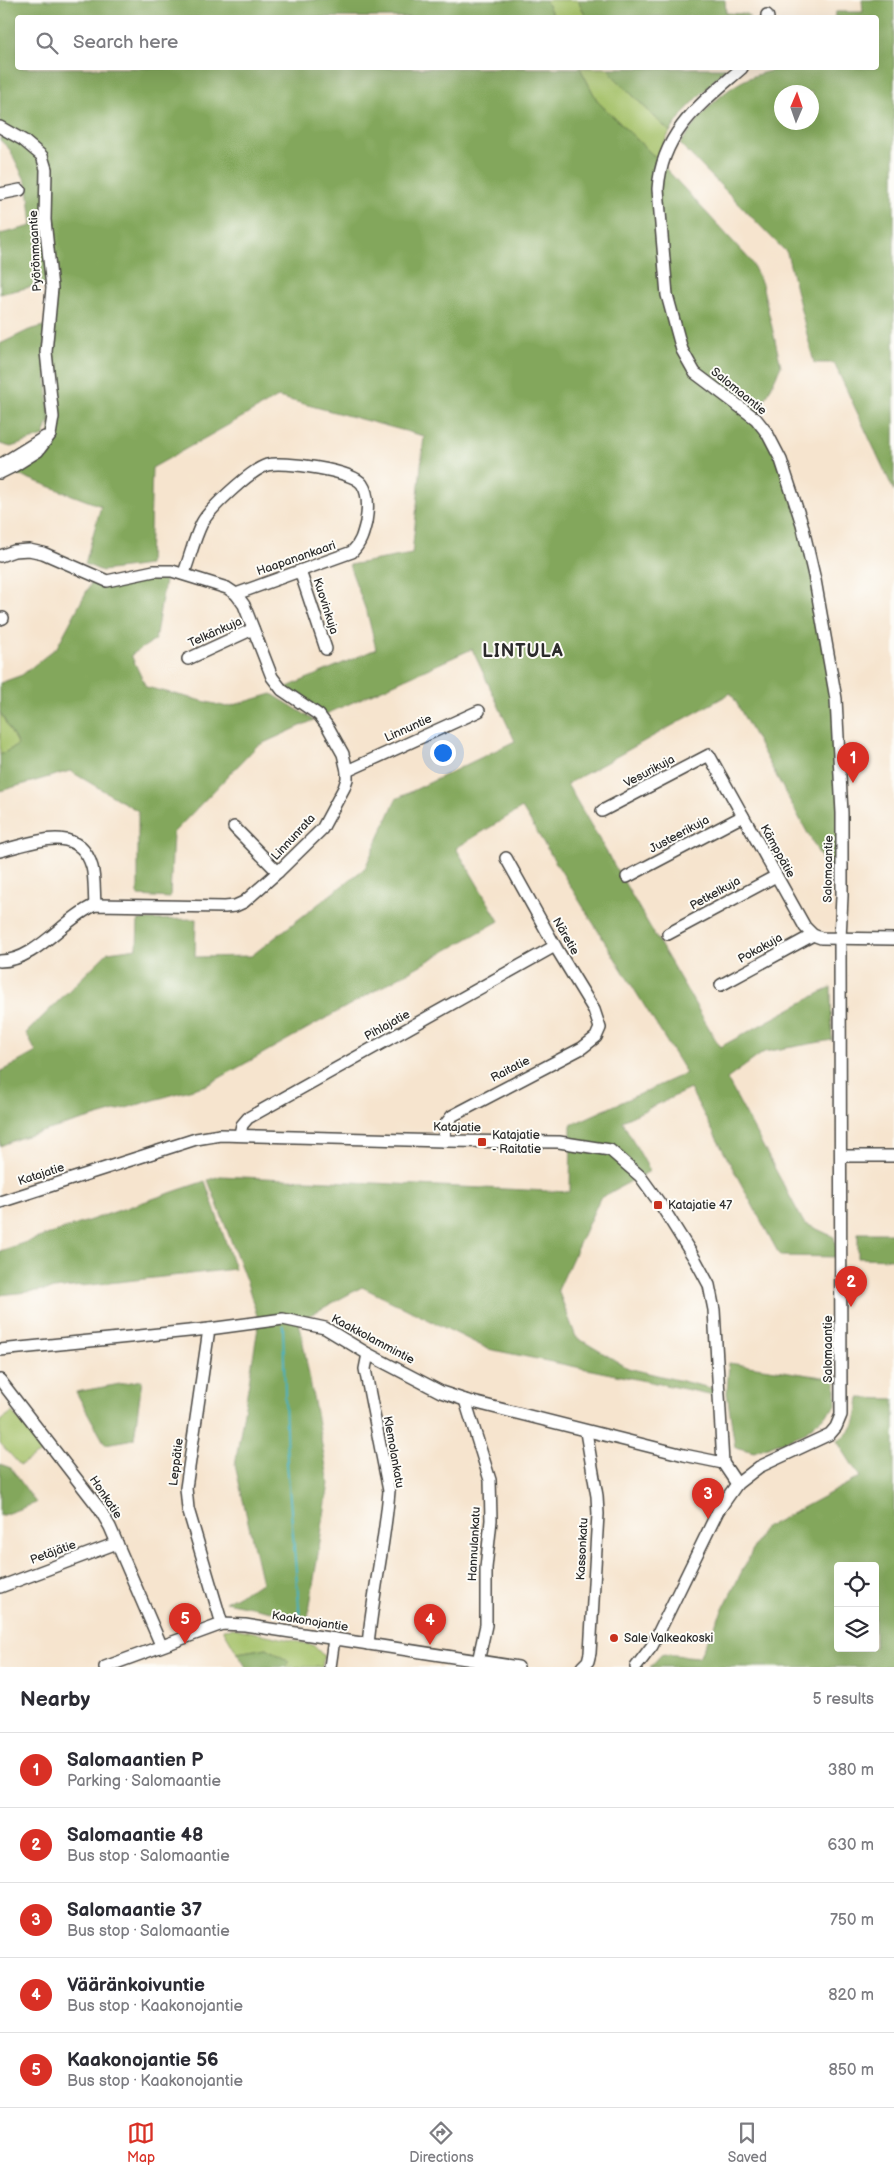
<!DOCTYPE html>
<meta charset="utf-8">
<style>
body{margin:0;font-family:"Balsamiq Sans",sans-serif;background:#f7f7f7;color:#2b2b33}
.controls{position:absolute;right:15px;bottom:15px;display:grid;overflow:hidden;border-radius:5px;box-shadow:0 5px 20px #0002}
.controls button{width:45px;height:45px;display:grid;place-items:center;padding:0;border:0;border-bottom:1px solid #e1e1e2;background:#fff;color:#2b2b33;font:25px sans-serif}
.compass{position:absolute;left:774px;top:85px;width:45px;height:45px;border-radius:50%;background:#fff;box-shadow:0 5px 20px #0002;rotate:2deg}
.you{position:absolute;left:442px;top:752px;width:18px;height:18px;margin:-12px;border:4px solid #fff;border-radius:50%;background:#1a73e8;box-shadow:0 0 0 8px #1a73e833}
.badge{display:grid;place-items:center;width:32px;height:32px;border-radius:50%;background:#d93025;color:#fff;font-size:16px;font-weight:700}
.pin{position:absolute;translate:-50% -41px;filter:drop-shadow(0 1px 2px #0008)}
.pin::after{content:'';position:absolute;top:26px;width:18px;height:15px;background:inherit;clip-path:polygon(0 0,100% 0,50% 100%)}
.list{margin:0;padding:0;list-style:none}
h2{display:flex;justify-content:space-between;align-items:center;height:65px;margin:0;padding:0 20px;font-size:21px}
h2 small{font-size:16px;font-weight:400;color:#7c7c81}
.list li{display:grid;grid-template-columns:32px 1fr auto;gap:15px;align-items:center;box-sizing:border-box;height:75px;padding:0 20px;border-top:1px solid #e1e1e2}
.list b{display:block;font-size:19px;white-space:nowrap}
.list p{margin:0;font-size:16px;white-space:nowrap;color:#7c7c81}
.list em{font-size:16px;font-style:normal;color:#7c7c81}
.icon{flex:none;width:28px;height:28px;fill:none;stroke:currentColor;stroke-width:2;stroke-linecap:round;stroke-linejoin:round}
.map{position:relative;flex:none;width:894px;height:1667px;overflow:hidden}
.search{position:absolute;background:#fff;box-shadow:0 5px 20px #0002;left:15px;right:15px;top:15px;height:55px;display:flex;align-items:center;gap:12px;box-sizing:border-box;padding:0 18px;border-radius:5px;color:#7c7c81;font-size:19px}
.sheet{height:440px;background:#fff}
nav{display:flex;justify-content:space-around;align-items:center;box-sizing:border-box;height:70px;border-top:1px solid #e1e1e2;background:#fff;font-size:14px;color:#7c7c81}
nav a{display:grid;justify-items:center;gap:2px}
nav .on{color:#d93025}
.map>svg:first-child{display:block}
</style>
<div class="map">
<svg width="894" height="1667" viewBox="0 0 894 1667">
<rect width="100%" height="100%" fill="#fdfcf7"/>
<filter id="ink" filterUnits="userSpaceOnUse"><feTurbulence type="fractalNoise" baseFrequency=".02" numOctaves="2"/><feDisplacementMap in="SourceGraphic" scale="10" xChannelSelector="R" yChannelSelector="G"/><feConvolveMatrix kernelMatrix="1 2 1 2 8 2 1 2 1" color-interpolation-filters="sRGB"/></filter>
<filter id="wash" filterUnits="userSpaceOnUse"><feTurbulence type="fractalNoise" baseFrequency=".0096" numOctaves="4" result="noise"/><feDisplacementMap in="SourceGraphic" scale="20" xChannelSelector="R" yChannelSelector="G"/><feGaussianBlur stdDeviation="1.12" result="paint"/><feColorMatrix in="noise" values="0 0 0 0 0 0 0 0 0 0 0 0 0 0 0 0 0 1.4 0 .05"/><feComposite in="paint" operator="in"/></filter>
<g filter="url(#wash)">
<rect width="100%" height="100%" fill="#f6e4ce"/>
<g fill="#a4c168" stroke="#68764a">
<polygon points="545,0 578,0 586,17 554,17"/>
<polygon points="580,68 609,68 612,75 670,132 656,158 598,102"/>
<polygon points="0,712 18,745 0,755"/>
<polygon points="12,1412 46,1450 20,1465 0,1443 0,1421"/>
<polygon points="234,1628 313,1645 324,1656 322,1667 287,1667 288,1661 267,1648 237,1653 223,1629"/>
</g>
<g fill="#83a75c" stroke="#576944" fill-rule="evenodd">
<polygon points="0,0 545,0 554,17 18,18 18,68 580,68 598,102 656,158 751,261 762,284 781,366 756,419 781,460 802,524 835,689 842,896 731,693 567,784 720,1047 831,987 832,1040 764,1052 727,1079 804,1223 834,1237 838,1257 780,1256 690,1089 622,1121 650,1171 600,1198 558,1290 576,1337 628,1368 719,1390 719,1396 488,1349 362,1287 299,1321 329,1483 308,1618 225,1602 262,1583 235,1465 259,1322 247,1283 208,1180 220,1176 570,1192 571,1125 686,1073 522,808 456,848 499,921 207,1085 20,1138 0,1146 0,1072 36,1052 26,1033 108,952 137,948 138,920 196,919 195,957 251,956 365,868 396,799 515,741 472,649 324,715 285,688 376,649 368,616 349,565 412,554 424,436 278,397 152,468 149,565 102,571 85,564 101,506 6,470 50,435 48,283 0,294 0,234 32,226 28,186 10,150 0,140 4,133 42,156 0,127"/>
<polygon points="578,0 725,0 726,13 746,14 750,17 586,17"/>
<path d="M862 0H894V491L834 363H814L787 253 680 144C697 120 715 96 741 82 780 60 833 68 876 68V18L834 17 836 12H863ZM782 92H812V122H782Z"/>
<polygon points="609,68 726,68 684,112 670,132 612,75"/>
<polygon points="44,326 49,420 44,436 11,447 0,444 0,344 29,330"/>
<polygon points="149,574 166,575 155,640 131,655 146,687 227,707 272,694 314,720 257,746 173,833 170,898 138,896 138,811 70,771 0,791 0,755 18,745 0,712 0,683 22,675 57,647 91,583 103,588"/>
<polygon points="205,1181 235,1269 0,1295 0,1251"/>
<polygon points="858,1233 894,1233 894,1259 858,1258"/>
<polygon points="729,1363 836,1379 836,1406 803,1434 754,1452 735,1447 727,1393"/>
<polygon points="142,1380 134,1439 105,1444 76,1392"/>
<path d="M859 1398 894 1399V1667H650L662 1654 699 1657 763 1529 860 1477 837 1441C857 1429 856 1419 859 1398ZM838 1566H875V1648H838Z"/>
<polygon points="0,1464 11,1468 36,1503 0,1516"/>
<polygon points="267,1648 288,1661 287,1667 246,1667 237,1653"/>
</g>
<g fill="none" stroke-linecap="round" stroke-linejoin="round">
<polyline stroke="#44b1c0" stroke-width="2" points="283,1326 287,1463 300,1619"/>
</g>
</g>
<g filter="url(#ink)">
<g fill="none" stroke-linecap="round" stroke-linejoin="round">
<defs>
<g id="minor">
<polyline points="767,15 768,18"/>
<polyline points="0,127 23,140 42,156 46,169 45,220 52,288 46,352 53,417 50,435 38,451 14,466 0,473"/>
<polyline points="0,194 20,190"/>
<polyline points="0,465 45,437"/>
<path d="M0 556 14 551 29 550 43 553 107 581 154 571H172L227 588 236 594 244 605 272 677 282 690 319 715 328 727 343 754 347 771V779L344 788 322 829 278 872 244 902 235 906 225 907 95 905C63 919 36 961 0 961"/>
<polyline points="300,571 326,649"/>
<path d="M184 573C190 557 194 539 202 523 209 509 251 470 267 465 283 461 352 470 362 484 369 494 368 510 366 522 363 534 361 543 352 552L236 594"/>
<polyline points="0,619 3,618"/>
<polyline points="188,659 253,629"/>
<polyline points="347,771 479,711"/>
<polyline points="602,811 709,755 805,927 813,935 821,938 894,939"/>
<polyline points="234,827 278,872"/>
<path d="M0 851C33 843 79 822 92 867 95 878 94 893 95 905"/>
<polyline points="627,877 743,816"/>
<polyline points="668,934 776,876"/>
<polyline points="721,985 813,935"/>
<polyline points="240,1134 242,1125 248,1118 555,946"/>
<polyline points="444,1141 445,1125 452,1116 582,1048 596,1037 600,1028 594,1010 555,946 506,858"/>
<polyline points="841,1156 894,1156"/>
<polyline points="0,1202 196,1139 220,1135 444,1141 559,1142 610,1150 640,1176 661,1205 696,1261 709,1285 714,1310 723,1463 737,1484"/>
<polyline points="209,1329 186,1488 188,1509 222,1624"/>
<polyline points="0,1350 209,1329 283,1319 325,1328 368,1354 441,1392 465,1400 684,1455 723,1463"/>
<path d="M368 1354 365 1369 389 1491C385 1542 373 1593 368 1644"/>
<polyline points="0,1380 99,1508 110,1527 161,1645"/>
<polyline points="465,1400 490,1480 491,1520 486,1568 486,1625 478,1662"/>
<polyline points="0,1587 117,1543"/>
<polyline points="105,1667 222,1624 245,1625 518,1667"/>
<polyline points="330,1667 334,1639"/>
<polyline points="582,1667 588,1661 590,1653 598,1514 597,1496 586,1432"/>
<path d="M636 1667 652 1646 718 1511 737 1484 759 1467 830 1434 836 1427 841 1415 840 939 842 896V813L836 699 815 580 802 524 781 460 767 433 756 419 695 373 682 350 667 295 658 189C662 131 702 103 742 68"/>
</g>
</defs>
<use href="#minor" stroke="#494743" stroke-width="14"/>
<use href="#minor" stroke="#fff" stroke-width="11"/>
</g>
</g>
<g fill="#c8321e" stroke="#fdfcf7" stroke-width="2">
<rect x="477" y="1137" width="10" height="10" rx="2.5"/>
<rect x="653" y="1200" width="10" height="10" rx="2.5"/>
<circle cx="614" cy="1638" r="5"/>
</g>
<g text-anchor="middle" stroke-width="4" stroke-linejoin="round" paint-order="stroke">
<g font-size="12" fill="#2b2b2b" stroke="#fdfcf7">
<text transform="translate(35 251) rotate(-93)" y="4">Pyörönmaantie</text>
<text transform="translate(739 391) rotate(39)" y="4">Salomaantie</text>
<text transform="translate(296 558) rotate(-19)" y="4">Haapanankaari</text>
<text transform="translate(326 606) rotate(72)" y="4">Kuovinkuja</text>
<text transform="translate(215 632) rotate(-24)" y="4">Telkänkuja</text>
<text transform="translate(408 728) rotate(-24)" y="4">Linnuntie</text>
<text transform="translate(649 771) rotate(-28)" y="4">Vesurikuja</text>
<text transform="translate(679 834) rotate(-28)" y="4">Justeerikuja</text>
<text transform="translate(293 837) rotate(-47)" y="4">Linnunrata</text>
<text transform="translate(778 851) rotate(61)" y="4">Kämppätie</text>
<text transform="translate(828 869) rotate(-89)" y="4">Salomaantie</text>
<text transform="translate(715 893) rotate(-29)" y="4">Petkelkuja</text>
<text transform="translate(566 936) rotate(60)" y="4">Näretie</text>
<text transform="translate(760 948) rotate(-29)" y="4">Pokakuja</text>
<text transform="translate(387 1025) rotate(-29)" y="4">Pihlajatie</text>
<text transform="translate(510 1069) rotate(-27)" y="4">Raitatie</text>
<text transform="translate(457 1127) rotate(1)" y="4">Katajatie</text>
<text transform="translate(41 1174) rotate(-18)" y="4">Katajatie</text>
<text transform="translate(373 1339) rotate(28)" y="4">Kaakkolammintie</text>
<text transform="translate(828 1349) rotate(-90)" y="4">Salomaantie</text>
<text transform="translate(394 1452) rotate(80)" y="4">Klemolankatu</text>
<text transform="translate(176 1462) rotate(-83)" y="4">Leppätie</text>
<text transform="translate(106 1497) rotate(56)" y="4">Honkatie</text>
<text transform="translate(474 1544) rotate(-87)" y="4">Hannulankatu</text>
<text transform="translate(582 1549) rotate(-87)" y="4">Kassonkatu</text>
<text transform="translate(53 1552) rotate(-20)" y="4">Petäjätie</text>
<text transform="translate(310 1621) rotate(9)" y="4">Kaakonojantie</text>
</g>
<g font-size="12" fill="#2b2b2b" stroke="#fdfcf7" text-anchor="start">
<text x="492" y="1139">Katajatie<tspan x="492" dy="14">- Raitatie</tspan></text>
<text x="668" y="1209">Katajatie 47</text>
<text x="624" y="1642">Sale Valkeakoski</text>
</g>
<g font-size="18" font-weight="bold" letter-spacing="1" fill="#2b2b2b" stroke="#fdfcf7">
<text x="523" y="657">LINTULA</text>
</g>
</g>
</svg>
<div class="controls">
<button><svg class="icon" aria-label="locate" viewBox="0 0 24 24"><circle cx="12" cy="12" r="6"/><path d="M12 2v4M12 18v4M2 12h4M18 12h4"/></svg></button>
<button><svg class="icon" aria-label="layers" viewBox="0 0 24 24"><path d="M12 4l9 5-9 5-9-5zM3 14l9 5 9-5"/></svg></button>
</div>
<svg class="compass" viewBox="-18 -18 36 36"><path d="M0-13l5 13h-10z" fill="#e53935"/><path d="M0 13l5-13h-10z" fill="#7c7c81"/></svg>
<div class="you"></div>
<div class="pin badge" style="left:853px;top:783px">1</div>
<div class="pin badge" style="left:851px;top:1307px">2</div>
<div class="pin badge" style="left:708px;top:1519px">3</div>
<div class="pin badge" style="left:430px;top:1645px">4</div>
<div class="pin badge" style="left:185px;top:1644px">5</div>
<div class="search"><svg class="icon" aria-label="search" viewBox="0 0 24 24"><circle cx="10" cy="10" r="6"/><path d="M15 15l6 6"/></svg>Search here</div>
</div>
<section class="sheet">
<h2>Nearby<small>5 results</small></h2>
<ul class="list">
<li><span class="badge">1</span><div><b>Salomaantien P</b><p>Parking · Salomaantie</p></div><em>380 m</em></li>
<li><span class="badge">2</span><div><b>Salomaantie 48</b><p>Bus stop · Salomaantie</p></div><em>630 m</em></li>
<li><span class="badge">3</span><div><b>Salomaantie 37</b><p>Bus stop · Salomaantie</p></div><em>750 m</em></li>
<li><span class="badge">4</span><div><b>Vääränkoivuntie</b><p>Bus stop · Kaakonojantie</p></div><em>820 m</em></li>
<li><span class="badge">5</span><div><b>Kaakonojantie 56</b><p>Bus stop · Kaakonojantie</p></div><em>850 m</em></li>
</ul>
</section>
<nav>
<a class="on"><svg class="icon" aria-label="map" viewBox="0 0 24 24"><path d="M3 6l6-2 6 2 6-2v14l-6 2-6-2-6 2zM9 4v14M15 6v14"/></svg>Map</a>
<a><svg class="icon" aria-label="directions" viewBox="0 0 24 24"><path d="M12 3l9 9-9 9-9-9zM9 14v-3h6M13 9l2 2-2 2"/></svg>Directions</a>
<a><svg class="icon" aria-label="saved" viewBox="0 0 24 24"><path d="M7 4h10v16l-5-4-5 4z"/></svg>Saved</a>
</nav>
